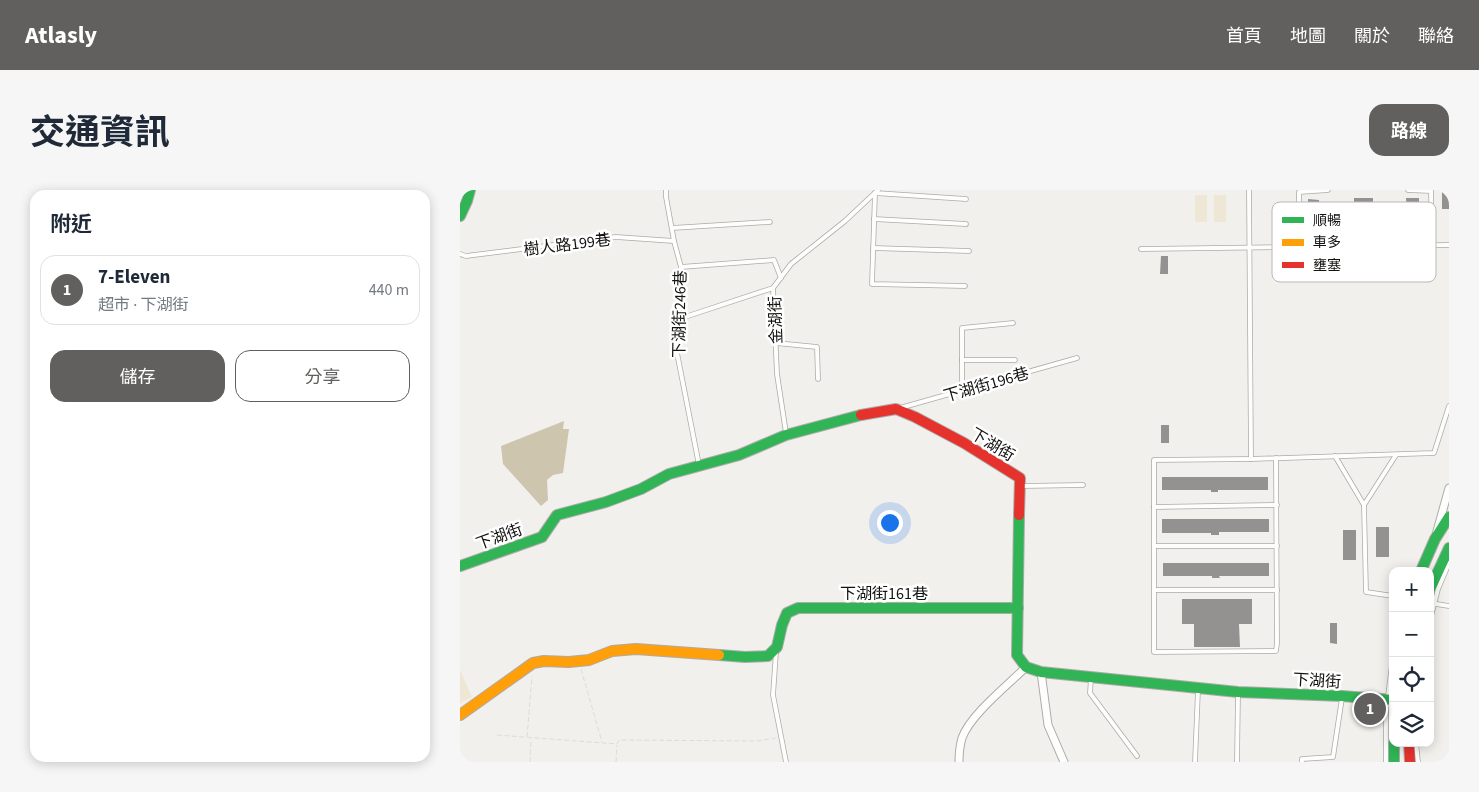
<!DOCTYPE html>
<html lang="zh-TW">
<meta charset="utf-8">
<style>
body{margin:0;font-family:"Source Sans 3","Noto Sans TC",sans-serif;background:#f6f6f7;color:#1f2937}
.controls{position:absolute;right:15px;bottom:15px;display:grid;overflow:hidden;border-radius:10px;box-shadow:0 2px 12px #0003}
.controls button{width:45px;height:45px;display:grid;place-items:center;padding:0;border:0;border-bottom:1px solid #e0e1e3;background:#fff;color:#1f2937;font:25px sans-serif}
.you{position:absolute;left:429px;top:332px;width:18px;height:18px;margin:-12px;border:4px solid #fff;border-radius:50%;background:#1a73e8;box-shadow:0 0 0 8px #1a73e833}
.badge{display:grid;place-items:center;width:32px;height:32px;border-radius:50%;background:#61605e;color:#fff;font-size:16px;font-weight:700}
.pin{position:absolute;translate:-50% -50%;border:2px solid #fff;box-shadow:0 1px 5px #0006}
.list{margin:0;padding:0;list-style:none}
h2{display:flex;justify-content:space-between;align-items:center;height:65px;margin:0;padding:0 20px;font-size:21px}
h2 small{font-size:16px;font-weight:400;color:#747a83}
.list li{display:grid;grid-template-columns:32px 1fr auto;gap:15px;align-items:center;box-sizing:border-box;height:70px;margin:0 10px 10px;padding:0 10px;border:1px solid #e0e1e3;border-radius:15px}
.list b{display:block;font-size:19px;white-space:nowrap}
.list p{margin:0;font-size:16px;white-space:nowrap;color:#747a83}
.list em{font-size:16px;font-style:normal;color:#747a83}
.actions{display:flex;gap:10px;padding:15px 20px}
.actions a{flex:1;padding:11px 0;border:1px solid #61605e;border-radius:15px;text-align:center;font-size:18px;color:#61605e}
.actions .main{background:#61605e;color:#fff}
.icon{flex:none;width:28px;height:28px;fill:none;stroke:currentColor;stroke-width:2;stroke-linecap:round;stroke-linejoin:round}
.map{position:relative;flex:none;width:989px;height:572px;overflow:hidden;border-radius:15px}
header{display:flex;align-items:center;gap:30px;box-sizing:border-box;height:70px;padding:0 25px;background:#61605e;color:#fff}
header strong{font-size:24px}
nav{display:flex;gap:28px;margin-inline-start:auto;font-size:18px}
.intro{display:flex;align-items:center;justify-content:space-between;box-sizing:border-box;height:120px;padding:0 30px}
h1{margin:0;font-size:35px}
.button{padding:12px 22px;border-radius:15px;background:#61605e;color:#fff;font-size:18px;font-weight:700}
main{display:flex;gap:30px;padding:0 30px}
aside{flex:1;background:#fff;border-radius:15px;box-shadow:0 2px 12px #0003}
.map>svg:first-child{display:block}
</style>
<header>
<strong>Atlasly</strong>
<nav><a>首頁</a><a>地圖</a><a>關於</a><a>聯絡</a></nav>
</header>
<div class="intro"><h1>交通資訊</h1><a class="button">路線</a></div>
<main>
<aside>
<h2>附近<small></small></h2>
<ul class="list">
<li><span class="badge">1</span><div><b>7-Eleven</b><p>超市 · 下湖街</p></div><em>440 m</em></li>
</ul>
<div class="actions"><a class="main">儲存</a><a>分享</a></div>
</aside>
<div class="map">
<svg width="989" height="572" viewBox="0 0 989 572">
<rect width="100%" height="100%" fill="#f2f0ed"/>
<g fill="#efe7d5">
<rect x="735" y="5" width="12" height="27"/>
<rect x="754" y="5" width="12" height="27"/>
<polygon points="0,480 12,507 0,513"/>
</g>
<polygon fill="#cec5af" points="104,231 103,239 109,239 103,283 93,285 87,290 88,310 81,316 43,274 41,256"/>
<g fill="#939290">
<rect x="982" y="0" width="7" height="19"/>
<polygon points="894,8 913,8 913,24 919,29 942,29 947,22 946,8 959,8 959,40 849,42 848,9 859,10 860,24 866,30 890,30 894,26"/>
<polygon points="701,66 708,66 708,84 700,84"/>
<rect x="701" y="235" width="8" height="18"/>
<polygon points="702,287 808,287 808,300 758,300 758,302 751,302 751,300 702,300"/>
<polygon points="702,329 809,329 809,342 759,342 759,345 751,345 751,343 702,343"/>
<rect x="916" y="337" width="13" height="30"/>
<rect x="883" y="340" width="13" height="30"/>
<polygon points="703,373 809,373 809,386 759,386 760,388 752,388 752,386 703,386"/>
<polygon points="722,409 792,409 792,434 779,434 780,457 734,457 734,434 722,434"/>
<polygon points="870,433 877,433 877,454 870,453"/>
</g>
<g fill="none" stroke-linecap="round" stroke-linejoin="round">
<defs>
<g id="lane">
<polyline points="206,0 206,7 214,51 221,77 220,81 222,128 217,163 239,275"/>
<polyline points="789,0 791,269 974,263 989,216"/>
<polyline points="948,0 971,1 972,56"/>
<polyline points="414,29 506,34"/>
<polyline points="212,38 310,32"/>
<polyline points="413,58 509,61"/>
<polyline points="839,58 839,2 868,0"/>
<polyline points="681,59 989,55"/>
<polyline points="0,64 6,66 156,47 214,51"/>
<polyline points="221,77 314,70 321,88"/>
<polyline points="505,96 412,94 415,3 506,9"/>
<polyline points="222,128 313,98"/>
<polyline points="316,153 357,157 358,189"/>
<polyline points="502,170 555,170"/>
<polyline points="502,201 502,138 553,133"/>
<polyline points="440,218 617,168"/>
<polyline points="326,243 317,184 313,98 331,74 385,31 418,0"/>
<polyline points="875,266 904,315 906,402 933,406"/>
<polyline points="791,269 694,270 694,462 816,461 817,453 816,268"/>
<polyline points="562,296 623,295"/>
<polyline points="904,315 936,265"/>
<polyline points="694,317 817,315"/>
<polyline points="695,356 817,356"/>
<polyline points="695,400 817,400"/>
<polyline points="970,413 989,416"/>
<polyline points="970,430 978,399 989,373"/>
<polyline points="316,462 313,505 326,572"/>
<polyline points="631,488 630,503 677,566"/>
<polyline points="956,553 958,572"/>
<polyline points="735,572 738,500"/>
<polyline points="777,572 778,504"/>
<polyline points="842,572 842,569 873,567 882,508"/>
<polyline points="926,572 926,523 933,466"/>
</g>
<g id="street">
<polyline points="977,341 989,298"/>
<polyline points="581,482 588,535 604,572"/>
<path d="M499 572C499 565 500 555 502 548 510 525 548 495 566 477"/>
</g>
<g id="fast">
<polyline points="0,26 7,11 10,0"/>
<polyline points="559,325 557,465 566,477 581,482 778,502 882,506 933,510"/>
<polyline points="0,376 82,347 97,325 146,312 181,299 209,284 279,265 326,245 401,225"/>
<polyline points="961,381 975,349 989,327"/>
<polyline points="970,399 989,358"/>
<polyline points="259,465 285,467 308,466 317,457 322,435 327,423 338,418 558,418"/>
<polyline points="934,553 934,572"/>
</g>
<polyline id="slow" points="0,525 73,473 84,471 109,472 129,470 152,461 176,459 259,465"/>
<g id="jam">
<polyline points="401,225 436,219 455,227 504,253 560,288 559,325"/>
<polyline points="949,553 950,572"/>
</g>
</defs>
<use href="#lane" stroke="#adaba9" stroke-width="5.5"/>
<use href="#street" stroke="#adaba9" stroke-width="9"/>
<use href="#fast" stroke="#adaba9" stroke-width="12"/>
<use href="#slow" stroke="#adaba9" stroke-width="12"/>
<use href="#jam" stroke="#adaba9" stroke-width="12"/>
<g stroke="#dcdcdb" stroke-width="1" stroke-dasharray="5 2.5" stroke-linecap="butt">
<polyline points="121,479 142,552"/>
<polyline points="37,545 157,554 159,550 297,551 316,548"/>
<polyline points="67,547 72,486"/>
<polyline points="70,572 71,549"/>
<polyline points="156,572 157,555"/>
</g>
<use href="#lane" stroke="#fdfdfc" stroke-width="4"/>
<use href="#street" stroke="#fdfdfc" stroke-width="7"/>
<use href="#fast" stroke="#30b455" stroke-width="10"/>
<use href="#slow" stroke="#ff9f0a" stroke-width="10"/>
<use href="#jam" stroke="#e5322d" stroke-width="10"/>
</g>
<g text-anchor="middle" stroke-width="5" stroke-linejoin="round" paint-order="stroke">
<g font-size="16" fill="#131311" stroke="#fff">
<text transform="translate(107 54) rotate(-7)" y="6">樹人路199巷</text>
<text transform="translate(219 124) rotate(-89)" y="6">下湖街246巷</text>
<text transform="translate(315 130) rotate(-92)" y="6">金湖街</text>
<text transform="translate(526 194) rotate(-16)" y="6">下湖街196巷</text>
<text transform="translate(533 254) rotate(31)" y="6">下湖街</text>
<text transform="translate(39 346) rotate(-20)" y="6">下湖街</text>
<text x="424" y="409">下湖街161巷</text>
<text transform="translate(857 490) rotate(3)" y="6">下湖街</text>
</g>
</g>
<rect x="812" y="12" width="164" height="80" rx="8" fill="#fff" stroke="#b8b8b8" stroke-width="1"/>
<rect x="822" y="27" width="22" height="6" fill="#30b455"/>
<rect x="822" y="49" width="22" height="7" fill="#ff9f0a"/>
<rect x="822" y="72" width="22" height="6" fill="#e5322d"/>
<g font-size="14" fill="#131311">
<text x="853" y="35">順暢</text>
<text x="853" y="57">車多</text>
<text x="853" y="80">壅塞</text>
</g>
</svg>
<div class="controls">
<button>+</button>
<button>−</button>
<button><svg class="icon" aria-label="locate" viewBox="0 0 24 24"><circle cx="12" cy="12" r="6"/><path d="M12 2v4M12 18v4M2 12h4M18 12h4"/></svg></button>
<button><svg class="icon" aria-label="layers" viewBox="0 0 24 24"><path d="M12 4l9 5-9 5-9-5zM3 14l9 5 9-5"/></svg></button>
</div>
<div class="you"></div>
<div class="pin badge" style="left:910px;top:519px">1</div>
</div>
</main>
